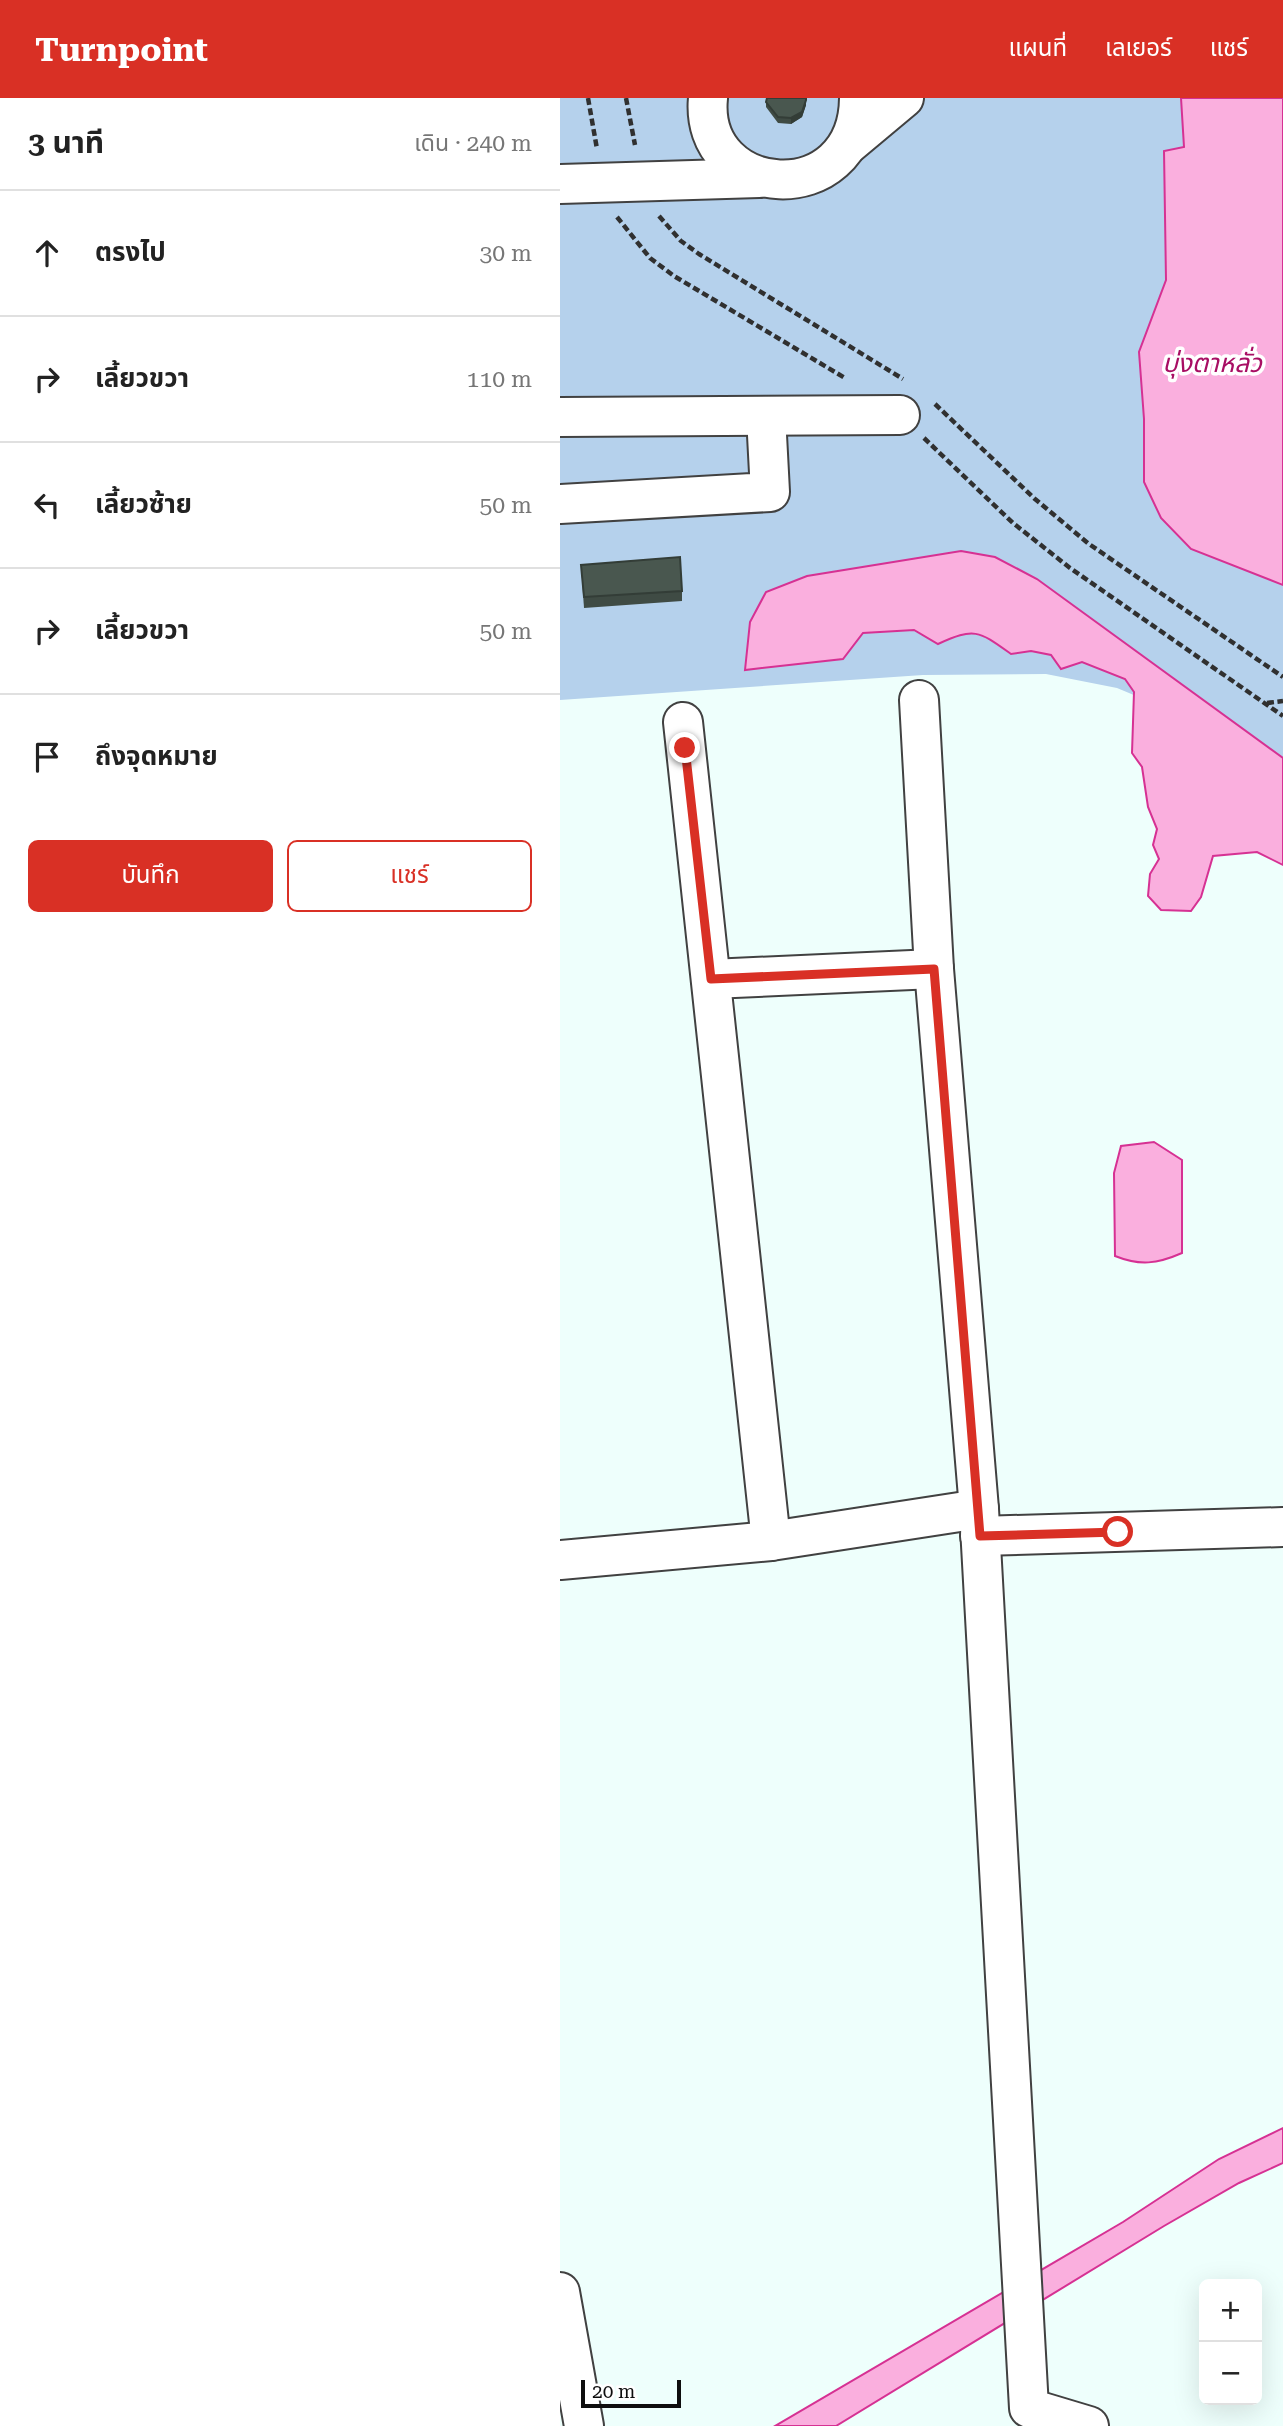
<!DOCTYPE html>
<html lang="th">
<meta charset="utf-8">
<style>
body{margin:0;font-family:"Roboto Serif","Noto Sans Thai",serif;background:#f6f6f6;color:#222}
.controls{position:absolute;right:21px;bottom:21px;display:grid;overflow:hidden;border-radius:10px;box-shadow:0 7px 28px #0002}
.controls button{width:63px;height:63px;display:grid;place-items:center;padding:0;border:0;border-bottom:2px solid #e0e0e0;background:#fff;color:#222;font:35px sans-serif}
.scale{position:absolute;left:21px;bottom:18px;width:100px;box-sizing:border-box;padding-left:7px;border:4px solid #0e0e0e;border-top:0;font-size:19px;line-height:24px;white-space:nowrap;color:#0e0e0e;-webkit-text-stroke:5px #fff;paint-order:stroke}
.stop{position:absolute;width:21px;height:21px;margin:-16px;border:5px solid #d93025;border-radius:50%;background:#fff}
.stop.end{background:#d93025;border-color:#fff;box-shadow:0 2px 7px #0008}
.list{margin:0;padding:0;list-style:none}
h2{display:flex;justify-content:space-between;align-items:center;height:91px;margin:0;padding:0 28px;font-size:30px}
h2 small{font-size:23px;font-weight:400;color:#767676}
.list li{display:grid;grid-template-columns:46px 1fr auto;gap:21px;align-items:center;box-sizing:border-box;height:126px;padding:0 28px;border-top:2px solid #e0e0e0}
.list b{display:block;font-size:26px;white-space:nowrap}
.list em{font-size:23px;font-style:normal;color:#767676}
.actions{display:flex;gap:14px;padding:21px 28px}
.actions a{flex:1;padding:16px 0;border:2px solid #d93025;border-radius:10px;text-align:center;font-size:24px;color:#d93025}
.actions .main{background:#d93025;color:#fff}
.icon{flex:none;width:38px;height:38px;fill:none;stroke:currentColor;stroke-width:2;stroke-linecap:round;stroke-linejoin:round}
.map{position:relative;flex:none;width:723px;height:2328px;overflow:hidden}
header{display:flex;align-items:center;gap:42px;box-sizing:border-box;height:98px;padding:0 35px;background:#d93025;color:#fff}
header strong{font-size:33px}
nav{display:flex;gap:38px;margin-inline-start:auto;font-size:24px}
main{display:flex}
aside{flex:1;background:#fff}
.map>svg:first-child{display:block}
</style>
<header>
<strong>Turnpoint</strong>
<nav><a>แผนที่</a><a>เลเยอร์</a><a>แชร์</a></nav>
</header>
<main>
<aside>
<h2>3 นาที<small>เดิน · 240 m</small></h2>
<ul class="list">
<li><svg class="icon" aria-label="ahead" viewBox="0 0 24 24"><path d="M12 20V5M6 11l6-6 6 6"/></svg><div><b>ตรงไป</b></div><em>30 m</em></li>
<li><svg class="icon" aria-label="right" viewBox="0 0 24 24"><path d="M7 20v-9h11M14 6l5 5-5 5"/></svg><div><b>เลี้ยวขวา</b></div><em>110 m</em></li>
<li><svg class="icon" aria-label="left" viewBox="0 0 24 24"><path d="M17 20v-9H6M10 6l-5 5 5 5"/></svg><div><b>เลี้ยวซ้าย</b></div><em>50 m</em></li>
<li><svg class="icon" aria-label="right" viewBox="0 0 24 24"><path d="M7 20v-9h11M14 6l5 5-5 5"/></svg><div><b>เลี้ยวขวา</b></div><em>50 m</em></li>
<li><svg class="icon" aria-label="arrive" viewBox="0 0 24 24"><path d="M6 21V4h12l-3 4 3 4H6"/></svg><div><b>ถึงจุดหมาย</b></div></li>
</ul>
<div class="actions"><a class="main">บันทึก</a><a>แชร์</a></div>
</aside>
<div class="map">
<svg width="723" height="2328" viewBox="0 0 723 2328">
<rect width="100%" height="100%" fill="#eefffc"/>
<polygon fill="#b5d1ec" points="0,0 723,0 723,681 653,630 557,590 486,576 363,577 0,602"/>
<g fill="#faafde" stroke="#d63193" stroke-width="2">
<polygon points="621,0 723,0 723,487 631,451 601,420 584,384 584,321 579,254 606,182 604,53 624,49"/>
<path d="M401 453 435 459 477 481 723 660V767L697 754 653 758 641 799 631 813 601 812 588 798 590 776 599 761 593 747 597 731 588 709 582 669 572 655 574 594 565 581 522 564 501 571 491 557 471 553 451 556C419 533 415 529 378 546L354 532 303 535 283 561 185 572 190 524 206 494 247 478Z"/>
<path d="M594 1044 622 1062V1155C597 1166 580 1168 555 1158L554 1075 561 1048Z"/>
<polygon points="723,2030 723,2065 679,2085 604,2128 276,2328 215,2328 563,2124 659,2061"/>
</g>
<g fill="none" stroke-linecap="round" stroke-linejoin="round">
<defs>
<g id="minor">
<path d="M148 0C138 102 298 115 299 0"/>
<polyline points="289,46 344,0"/>
<polyline points="0,86 199,80"/>
<polyline points="0,319 340,317"/>
<polyline points="0,406 210,394 206,318"/>
<polyline points="359,602 374,871 419,1411 469,2310 529,2328"/>
<polyline points="123,624 211,1443"/>
<polyline points="151,881 374,871"/>
<polyline points="420,1438 723,1429"/>
<polyline points="0,1462 211,1443 419,1411"/>
<polyline points="0,2194 24,2328"/>
</g>
</defs>
<use href="#minor" stroke="#414141" stroke-width="42"/>
<g stroke="#303030" stroke-width="4.5" stroke-dasharray="7 3.5" stroke-linecap="butt">
<polyline points="28,0 37,51"/>
<polyline points="66,0 75,47"/>
<polyline points="99,118 121,143 139,156 343,281"/>
<polyline points="57,119 90,160 114,178 285,280"/>
<polyline points="375,306 475,401 529,446 723,579"/>
<polyline points="364,340 453,425 510,470 723,618"/>
<polyline points="707,605 723,603"/>
</g>
<use href="#minor" stroke="#fff" stroke-width="38"/>
</g>
<g fill="#3f4b44">
<polygon points="206,4 246,7 242,19 231,26 218,25 206,9"/>
<polygon points="21,467 122,493 122,503 24,510"/>
</g>
<polygon fill="#333d37" points="246,2 246,7 242,19 231,26 231,20"/>
<g fill="#49574f" stroke="#333d37" stroke-width="2">
<polygon points="207,0 246,0 246,2 242,14 231,20 218,19 206,4"/>
<polygon points="120,459 122,493 24,499 21,467"/>
</g>
<g fill="none" stroke-linecap="round" stroke-linejoin="round">
<polyline stroke="#d93025" stroke-width="9" points="125,650 151,881 374,871 420,1438 558,1434"/>
</g>
<g text-anchor="middle" stroke-width="7" stroke-linejoin="round" paint-order="stroke">
<g font-size="26" font-style="italic" fill="#a80e64" stroke="#fff">
<text x="652" y="274">บุ่งตาหลั่ว</text>
</g>
</g>
</svg>
<div class="controls">
<button>+</button>
<button>−</button>
</div>
<div class="scale">20 m</div>
<div class="stop" style="left:558px;top:1434px"></div>
<div class="stop end" style="left:125px;top:650px"></div>
</div>
</main>
